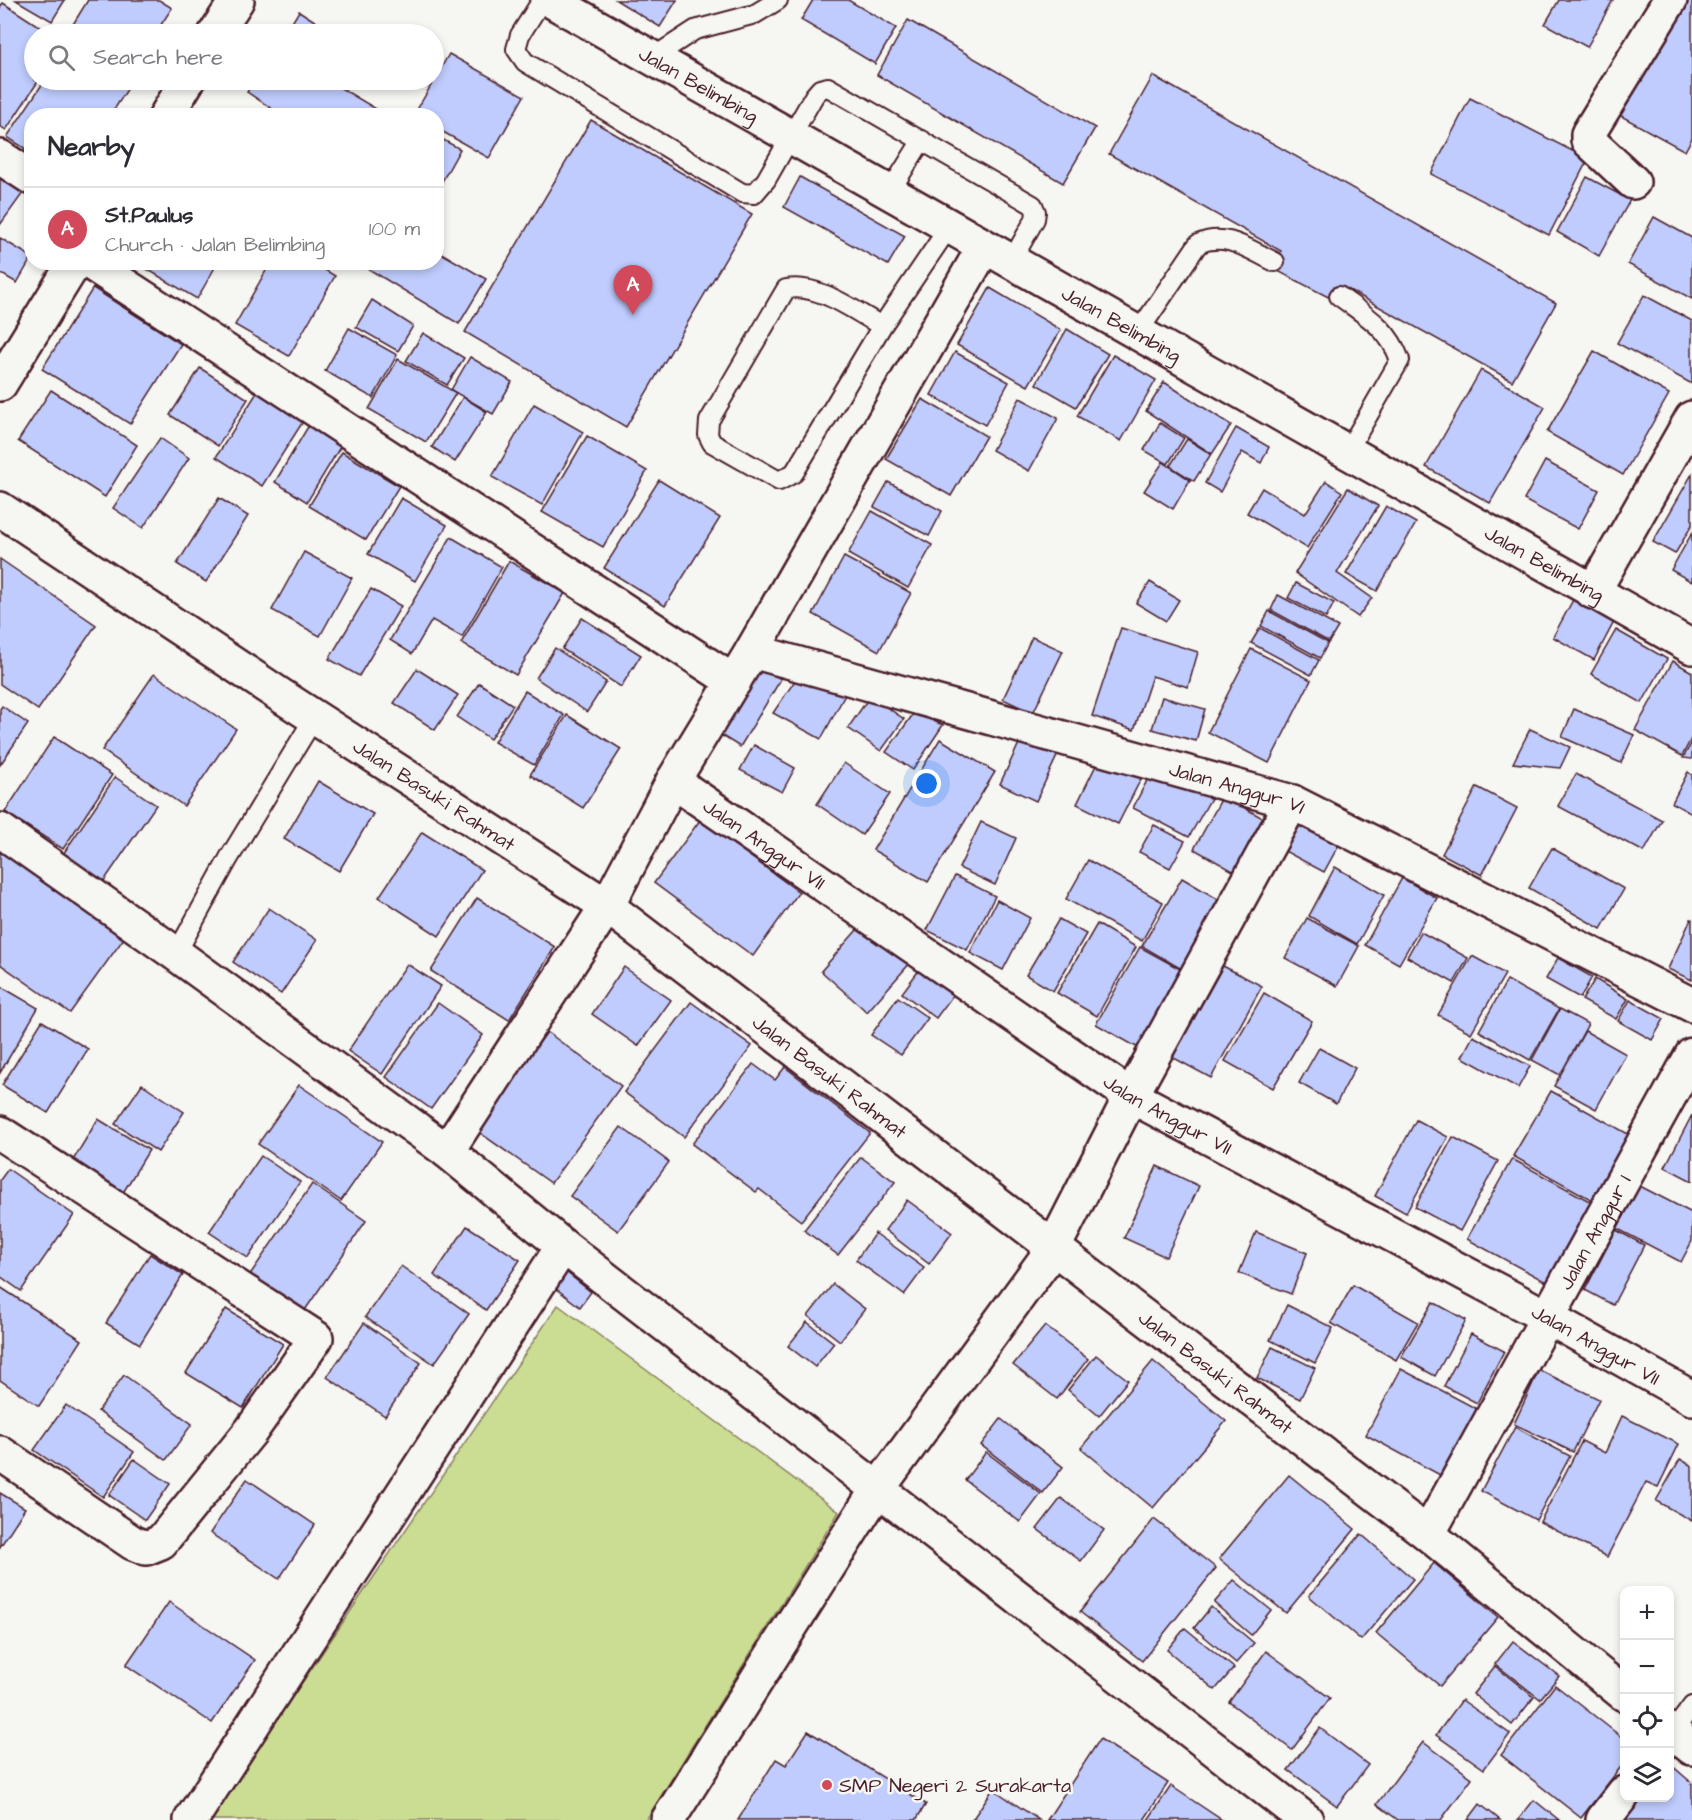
<!DOCTYPE html>
<meta charset="utf-8">
<style>
body{margin:0;font-family:"Architects Daughter",sans-serif;background:#f7f7f7;color:#2b2b33}
.controls{position:absolute;right:18px;bottom:18px;display:grid;overflow:hidden;border-radius:12px;box-shadow:0 3px 9px #0003}
.controls button{width:54px;height:54px;display:grid;place-items:center;padding:0;border:0;border-bottom:2px solid #e1e1e2;background:#fff;color:#2b2b33;font:30px sans-serif}
.you{position:absolute;left:927px;top:784px;width:21px;height:21px;margin:-15px;border:4px solid #fff;border-radius:50%;background:#1a73e8;box-shadow:0 0 0 9px #1a73e833}
.badge{display:grid;place-items:center;width:39px;height:39px;border-radius:50%;background:#d1495b;color:#fff;font-size:20px;font-weight:700}
.pin{position:absolute;translate:-50% -50px;filter:drop-shadow(0 2px 3px #0008)}
.pin::after{content:'';position:absolute;top:32px;width:21px;height:18px;background:inherit;clip-path:polygon(0 0,100% 0,50% 100%)}
.list{margin:0;padding:0;list-style:none}
h2{display:flex;justify-content:space-between;align-items:center;height:78px;margin:0;padding:0 24px;font-size:26px}
h2 small{font-size:20px;font-weight:400;color:#7c7c81}
.list li{display:grid;grid-template-columns:39px 1fr auto;gap:18px;align-items:center;box-sizing:border-box;height:84px;padding:0 24px;border-top:2px solid #e1e1e2}
.list b{display:block;font-size:22px;white-space:nowrap}
.list p{margin:0;font-size:20px;white-space:nowrap;color:#7c7c81}
.list em{font-size:20px;font-style:normal;color:#7c7c81}
.icon{flex:none;width:33px;height:33px;fill:none;stroke:currentColor;stroke-width:2;stroke-linecap:round;stroke-linejoin:round}
.map{position:relative;flex:none;width:1692px;height:1820px;overflow:hidden}
.search{position:absolute;background:#fff;box-shadow:0 3px 9px #0003;left:24px;top:24px;width:420px;height:66px;display:flex;align-items:center;gap:15px;box-sizing:border-box;padding:0 21px;border-radius:33px;color:#7c7c81;font-size:22px}
.panel{position:absolute;background:#fff;box-shadow:0 3px 9px #0003;left:24px;top:108px;width:420px;height:162px;border-radius:24px}
.map>svg:first-child{display:block}
</style>
<div class="map">
<svg width="1692" height="1820" viewBox="0 0 1692 1820">
<rect width="100%" height="100%" fill="#f6f6f2"/>
<filter id="ink" filterUnits="userSpaceOnUse"><feTurbulence type="fractalNoise" baseFrequency=".0167" numOctaves="2"/><feDisplacementMap in="SourceGraphic" scale="12" xChannelSelector="R" yChannelSelector="G"/><feConvolveMatrix kernelMatrix="1 2 1 2 8 2 1 2 1" color-interpolation-filters="sRGB"/></filter>
<g filter="url(#ink)">
<polygon fill="#cbdd92" stroke="#8a7e5e" stroke-width="1.5" points="558,1305 839,1512 646,1820 209,1820"/>
<g fill="#bfccfd" stroke="#4a1f2b" stroke-width="1.5">
<polygon points="16,0 65,0 52,21"/>
<polygon points="88,0 159,0 172,8 155,34 67,34"/>
<polygon points="616,0 677,0 660,27"/>
<polygon points="813,0 848,0 896,28 875,64 801,20"/>
<polygon points="1559,0 1613,0 1587,47 1545,24"/>
<polygon points="1675,0 1692,0 1692,138 1685,151 1612,111"/>
<polygon points="3,3 51,34 34,34 34,80 39,80 6,130 0,126 0,7"/>
<polygon points="299,11 335,34 285,34"/>
<polygon points="908,20 1095,128 1063,183 877,75"/>
<polygon points="449,54 524,96 489,158 436,128 436,116 414,115"/>
<polygon points="1153,76 1556,303 1512,381 1344,287 1336,301 1272,268 1281,251 1109,154"/>
<polygon points="45,80 122,80 130,85 110,116 32,116 32,153 7,137"/>
<polygon points="255,80 344,80 339,87 383,113 382,116 283,116 247,92"/>
<polygon points="1470,98 1588,159 1549,235 1431,174"/>
<polygon points="591,120 752,214 626,427 465,332"/>
<polygon points="436,136 460,149 436,192"/>
<polygon points="0,177 23,193 0,225"/>
<polygon points="800,177 905,236 888,265 784,207"/>
<polygon points="1587,177 1630,200 1599,256 1557,232"/>
<polygon points="1654,217 1692,238 1692,299 1628,264"/>
<polygon points="0,238 32,257 17,283 0,273"/>
<polygon points="436,250 486,279 459,324 357,262 436,262"/>
<polygon points="135,262 218,262 197,299"/>
<polygon points="271,262 312,262 335,276 289,356 235,325"/>
<polygon points="93,288 181,344 130,424 42,369"/>
<polygon points="990,288 1061,330 1028,386 957,345"/>
<polygon points="1644,295 1692,321 1692,384 1617,343"/>
<polygon points="372,300 413,326 398,351 356,327"/>
<polygon points="349,328 397,355 373,398 325,371"/>
<polygon points="1067,329 1108,354 1076,407 1036,384"/>
<polygon points="423,333 464,358 447,385 406,361"/>
<polygon points="1594,351 1669,394 1623,475 1547,432"/>
<polygon points="955,352 1009,382 985,425 931,395"/>
<polygon points="1113,355 1156,380 1121,441 1077,416"/>
<polygon points="470,357 512,382 493,414 451,390"/>
<polygon points="398,359 456,393 426,442 369,409"/>
<polygon points="200,368 248,399 218,446 170,415"/>
<polygon points="1481,370 1545,407 1490,503 1426,467"/>
<polygon points="1164,382 1231,425 1212,454 1146,411"/>
<polygon points="51,390 137,445 105,497 18,441"/>
<polygon points="258,391 304,420 262,486 216,457"/>
<polygon points="463,397 487,412 455,462 432,447"/>
<polygon points="1020,398 1058,418 1029,471 992,450"/>
<polygon points="922,399 986,436 951,496 886,459"/>
<polygon points="534,404 583,432 542,505 492,477"/>
<polygon points="312,420 345,439 307,502 275,482"/>
<polygon points="1160,423 1184,438 1168,464 1144,450"/>
<polygon points="1236,428 1269,447 1261,463 1242,452 1220,492 1205,483"/>
<polygon points="587,436 647,471 603,547 542,512"/>
<polygon points="160,438 189,458 143,528 113,508"/>
<polygon points="1187,439 1211,454 1194,481 1170,466"/>
<polygon points="342,452 399,486 366,540 309,506"/>
<polygon points="1545,461 1599,490 1578,529 1524,500"/>
<polygon points="1163,462 1190,480 1173,509 1144,491"/>
<polygon points="1692,474 1692,525 1675,554 1653,542"/>
<polygon points="659,480 720,518 665,606 604,568"/>
<polygon points="1326,481 1342,492 1307,548 1247,513 1262,488 1305,514"/>
<polygon points="888,482 942,511 929,536 874,507"/>
<polygon points="1348,488 1378,506 1337,573 1372,598 1358,617 1295,573"/>
<polygon points="219,498 248,516 206,582 177,564"/>
<polygon points="401,498 447,525 415,581 368,554"/>
<polygon points="1386,506 1416,523 1377,591 1346,574"/>
<polygon points="872,511 932,545 908,588 848,554"/>
<polygon points="1692,533 1692,582 1671,570"/>
<polygon points="451,537 502,567 462,637 432,620 412,654 390,640"/>
<polygon points="304,552 352,578 320,636 272,610"/>
<polygon points="844,557 911,593 879,651 813,614"/>
<polygon points="0,559 96,625 38,710 0,684"/>
<polygon points="509,561 565,593 516,675 461,643"/>
<polygon points="1150,582 1179,600 1166,621 1136,603"/>
<polygon points="1296,583 1334,603 1326,618 1288,598"/>
<polygon points="371,589 401,606 359,676 329,659"/>
<polygon points="1278,595 1338,627 1329,642 1271,610"/>
<polygon points="1574,598 1615,620 1594,660 1553,637"/>
<polygon points="1269,611 1328,643 1320,658 1261,626"/>
<polygon points="582,618 641,655 621,687 562,649"/>
<polygon points="1121,628 1198,652 1188,687 1152,676 1134,730 1092,716"/>
<polygon points="1260,628 1319,660 1311,675 1251,643"/>
<polygon points="1616,630 1667,659 1642,703 1591,674"/>
<polygon points="1032,637 1063,651 1033,713 1003,699"/>
<polygon points="555,648 606,682 587,712 536,678"/>
<polygon points="1251,649 1311,680 1269,763 1208,732"/>
<polygon points="1673,661 1692,672 1692,737 1682,756 1635,730"/>
<polygon points="760,667 781,679 740,747 719,734"/>
<polygon points="417,669 458,695 435,730 394,703"/>
<polygon points="154,674 236,729 184,806 102,750"/>
<polygon points="796,679 846,693 821,739 773,713"/>
<polygon points="479,683 513,705 490,739 457,717"/>
<polygon points="525,691 564,715 534,765 494,742"/>
<polygon points="870,696 904,719 881,751 848,728"/>
<polygon points="1162,697 1205,709 1196,741 1152,729"/>
<polygon points="2,706 28,724 0,765 0,709"/>
<polygon points="1574,709 1634,735 1621,763 1562,737"/>
<polygon points="914,713 943,725 913,770 886,752"/>
<polygon points="567,715 621,749 583,808 530,775"/>
<polygon points="1530,729 1570,747 1560,768 1513,763"/>
<polygon points="54,737 112,775 63,849 5,812"/>
<polygon points="1022,737 1058,754 1036,801 1000,784"/>
<polygon points="940,739 995,772 928,882 873,850"/>
<polygon points="1692,742 1692,759 1683,758"/>
<polygon points="754,745 795,768 782,792 740,770"/>
<polygon points="1102,753 1147,767 1118,824 1077,804"/>
<polygon points="844,763 890,794 862,835 817,804"/>
<polygon points="1153,769 1215,791 1189,837 1133,808"/>
<polygon points="1688,772 1692,775 1692,814 1672,803"/>
<polygon points="1576,774 1662,820 1644,852 1558,806"/>
<polygon points="115,777 156,805 104,881 63,854"/>
<polygon points="318,781 373,814 339,871 284,839"/>
<polygon points="1477,787 1517,808 1482,875 1442,854"/>
<polygon points="1223,796 1270,822 1240,875 1194,849"/>
<polygon points="1299,813 1343,837 1324,872 1279,848"/>
<polygon points="700,820 799,892 753,956 654,883"/>
<polygon points="981,822 1016,838 995,885 959,868"/>
<polygon points="1154,825 1185,841 1170,868 1139,852"/>
<polygon points="422,832 482,870 439,936 379,897"/>
<polygon points="0,845 127,934 70,1013 0,964"/>
<polygon points="1552,848 1624,889 1601,929 1529,888"/>
<polygon points="1088,860 1163,902 1142,941 1066,899"/>
<polygon points="1335,867 1384,895 1357,944 1309,916"/>
<polygon points="955,876 995,896 967,950 927,930"/>
<polygon points="1182,878 1226,904 1185,971 1142,946"/>
<polygon points="1402,878 1437,898 1399,964 1365,945"/>
<polygon points="477,898 555,947 509,1020 431,971"/>
<polygon points="997,900 1030,918 1003,970 970,953"/>
<polygon points="269,908 317,940 281,994 233,962"/>
<polygon points="1307,918 1359,946 1337,986 1285,958"/>
<polygon points="1059,919 1086,934 1053,991 1026,975"/>
<polygon points="1691,919 1692,919 1692,980 1668,969"/>
<polygon points="864,922 911,962 867,1012 821,971"/>
<polygon points="1097,924 1136,947 1097,1016 1057,993"/>
<polygon points="1421,932 1468,958 1454,983 1407,957"/>
<polygon points="1140,947 1191,975 1147,1053 1096,1024"/>
<polygon points="1472,956 1505,974 1471,1033 1438,1015"/>
<polygon points="1558,958 1592,977 1580,998 1546,979"/>
<polygon points="925,962 959,987 936,1018 902,993"/>
<polygon points="407,964 441,986 382,1074 348,1051"/>
<polygon points="1223,966 1262,986 1211,1078 1172,1057"/>
<polygon points="624,967 671,1000 638,1046 592,1014"/>
<polygon points="1595,979 1628,999 1616,1019 1582,1000"/>
<polygon points="1507,980 1559,1009 1530,1060 1479,1031"/>
<polygon points="0,986 38,1008 0,1073"/>
<polygon points="1264,993 1312,1021 1273,1088 1225,1061"/>
<polygon points="898,997 928,1018 901,1055 871,1035"/>
<polygon points="1630,1000 1664,1019 1652,1040 1618,1021"/>
<polygon points="691,1002 752,1046 684,1137 624,1092"/>
<polygon points="438,1003 483,1035 431,1109 386,1077"/>
<polygon points="1560,1009 1588,1024 1560,1075 1532,1060"/>
<polygon points="42,1021 88,1049 48,1113 2,1085"/>
<polygon points="1585,1031 1626,1054 1596,1109 1554,1086"/>
<polygon points="547,1032 621,1086 551,1183 476,1130"/>
<polygon points="1473,1036 1530,1066 1518,1088 1462,1057"/>
<polygon points="1319,1048 1355,1068 1336,1104 1299,1083"/>
<polygon points="753,1064 775,1080 785,1067 870,1133 801,1221 759,1189 756,1192 692,1144"/>
<polygon points="142,1084 184,1112 158,1152 115,1124"/>
<polygon points="299,1085 382,1142 341,1201 258,1144"/>
<polygon points="1551,1091 1630,1135 1594,1201 1513,1156"/>
<polygon points="1692,1115 1692,1181 1665,1167"/>
<polygon points="98,1119 149,1150 118,1201 67,1170"/>
<polygon points="1416,1120 1448,1137 1406,1213 1375,1196"/>
<polygon points="621,1127 669,1162 618,1231 570,1196"/>
<polygon points="1453,1137 1498,1161 1460,1231 1415,1207"/>
<polygon points="261,1156 300,1182 248,1258 209,1232"/>
<polygon points="861,1157 895,1182 838,1255 804,1230"/>
<polygon points="1512,1159 1593,1203 1548,1283 1467,1239"/>
<polygon points="1157,1166 1199,1186 1166,1257 1124,1238"/>
<polygon points="8,1169 74,1215 21,1291 0,1276 0,1180"/>
<polygon points="312,1184 366,1221 301,1316 247,1279"/>
<polygon points="1638,1185 1692,1213 1692,1241 1681,1262 1616,1228"/>
<polygon points="907,1200 952,1233 929,1264 885,1230"/>
<polygon points="467,1226 520,1260 486,1310 434,1275"/>
<polygon points="1616,1230 1644,1245 1613,1305 1585,1290"/>
<polygon points="1256,1232 1307,1253 1291,1294 1239,1273"/>
<polygon points="875,1233 924,1268 904,1295 856,1260"/>
<polygon points="150,1254 183,1275 140,1344 106,1323"/>
<polygon points="401,1266 469,1314 434,1364 365,1317"/>
<polygon points="566,1272 591,1292 580,1307 554,1287"/>
<polygon points="833,1284 865,1309 840,1341 808,1316"/>
<polygon points="1353,1285 1418,1322 1396,1360 1331,1323"/>
<polygon points="0,1287 82,1340 39,1406 0,1380"/>
<polygon points="1433,1302 1466,1320 1435,1376 1401,1357"/>
<polygon points="1287,1305 1333,1328 1315,1363 1270,1340"/>
<polygon points="226,1309 283,1344 243,1408 186,1373"/>
<polygon points="807,1322 834,1343 815,1367 788,1346"/>
<polygon points="364,1323 421,1363 385,1416 327,1377"/>
<polygon points="1045,1326 1088,1359 1057,1399 1013,1365"/>
<polygon points="1471,1334 1504,1351 1477,1403 1444,1386"/>
<polygon points="1272,1347 1315,1368 1300,1399 1257,1378"/>
<polygon points="1096,1355 1128,1380 1099,1416 1068,1390"/>
<polygon points="1153,1361 1226,1421 1153,1508 1081,1448"/>
<polygon points="1401,1369 1477,1409 1440,1475 1366,1435"/>
<polygon points="1539,1370 1599,1399 1573,1452 1514,1424"/>
<polygon points="124,1375 192,1424 166,1460 98,1411"/>
<polygon points="66,1405 134,1452 103,1497 34,1450"/>
<polygon points="1622,1416 1679,1444 1658,1487 1646,1482 1607,1557 1540,1522 1582,1441 1605,1453"/>
<polygon points="1001,1419 1063,1467 1043,1493 981,1445"/>
<polygon points="1515,1427 1570,1456 1536,1520 1481,1491"/>
<polygon points="986,1452 1041,1494 1020,1522 965,1480"/>
<polygon points="134,1459 170,1484 145,1520 109,1495"/>
<polygon points="1680,1459 1692,1466 1692,1521 1656,1501"/>
<polygon points="1289,1475 1355,1529 1286,1613 1219,1559"/>
<polygon points="247,1479 315,1525 279,1579 210,1533"/>
<polygon points="0,1493 25,1508 0,1547"/>
<polygon points="1061,1498 1104,1530 1081,1561 1037,1529"/>
<polygon points="1154,1519 1216,1568 1142,1661 1080,1612"/>
<polygon points="1361,1534 1413,1579 1361,1640 1309,1596"/>
<polygon points="1434,1563 1498,1617 1440,1686 1376,1633"/>
<polygon points="1234,1580 1271,1610 1251,1635 1214,1603"/>
<polygon points="169,1602 255,1660 212,1723 126,1665"/>
<polygon points="1211,1607 1254,1643 1236,1663 1194,1628"/>
<polygon points="1185,1628 1234,1668 1215,1690 1167,1650"/>
<polygon points="1513,1641 1559,1676 1540,1699 1495,1664"/>
<polygon points="1266,1651 1330,1698 1292,1750 1229,1702"/>
<polygon points="1495,1666 1534,1697 1512,1725 1473,1694"/>
<polygon points="1555,1685 1624,1739 1624,1763 1581,1818 1501,1755"/>
<polygon points="1462,1700 1510,1734 1484,1769 1436,1735"/>
<polygon points="1320,1728 1368,1765 1337,1806 1288,1770"/>
<polygon points="808,1731 926,1804 916,1820 738,1820 776,1759 786,1765"/>
<polygon points="1100,1739 1168,1783 1144,1820 1047,1820"/>
<polygon points="1423,1742 1472,1778 1441,1820 1398,1820 1377,1804"/>
<polygon points="1670,1764 1692,1783 1692,1820 1622,1820 1641,1798 1670,1798"/>
<polygon points="1171,1786 1222,1820 1148,1820"/>
<polygon points="993,1789 1039,1820 972,1820"/>
<polygon points="1534,1800 1559,1820 1518,1820"/>
<polygon points="1480,1804 1500,1820 1468,1820"/>
</g>
<g fill="none" stroke-linecap="round" stroke-linejoin="round">
<defs>
<g id="lane">
<polyline points="542,0 520,35 516,49 525,62 742,193 754,194 766,180 814,96 820,89 828,87 1033,205 1036,212 1035,219 1011,262"/>
<polyline points="652,58 695,30 755,14 778,0"/>
<polyline points="889,193 922,140"/>
<path d="M1339 296C1366 316 1388 327 1400 360L1347 452"/>
<path d="M882 326C854 311 819 283 786 289L709 421 708 435 712 443 779 481 794 473 882 326 949 227"/>
<path d="M1137 334 1198 244C1226 231 1249 250 1275 262"/>
<polyline points="176,954 229,858 314,718"/>
<polyline points="1672,1733 1692,1706"/>
</g>
<g id="street">
<path id="s1" d="M550 0 1692 647"/>
<polyline points="0,157 32,178"/>
<polyline points="1633,182 1588,140 1588,134 1670,0"/>
<polyline points="89,262 734,682"/>
<polyline points="1593,592 1692,418"/>
<path id="s2" d="M752 651 1292 802 1692 1005"/>
<path id="s3" d="M673 781 1131 1096 1549 1318 1692 1398"/>
<polyline points="0,830 176,954 447,1151 563,1246 1306,1820"/>
<polyline points="0,1133 316,1338 251,1431 161,1542 146,1548 133,1543 0,1453"/>
<polyline points="447,1151 607,906 673,781 752,651 984,247"/>
<path id="s4" d="M1428 1534 1692 1055"/>
<polyline points="191,1820 563,1246"/>
<polyline points="668,1820 877,1490 1053,1249 1131,1096 1292,802"/>
<polyline points="1603,1820 1624,1793"/>
</g>
<g id="secondary">
<polyline points="215,34 237,0"/>
<polyline points="166,116 188,80"/>
<polyline points="0,384 75,262"/>
<path id="s5" d="M0 509 280 695 607 906 1428 1534 1624 1694"/>
<polyline points="1670,1730 1692,1748"/>
</g>
</defs>
<use href="#lane" stroke="#4a1f2b" stroke-width="22"/>
<use href="#street" stroke="#4a1f2b" stroke-width="38"/>
<use href="#secondary" stroke="#4a1f2b" stroke-width="38"/>
<use href="#lane" stroke="#f6f6f2" stroke-width="18"/>
<use href="#street" stroke="#f6f6f2" stroke-width="33"/>
<use href="#secondary" stroke="#f6f6f2" stroke-width="33"/>
</g>
</g>
<circle fill="#d1495b" stroke="#f6f6f2" stroke-width="2" cx="827" cy="1785" r="6"/>
<g text-anchor="middle" stroke-width="5" stroke-linejoin="round" paint-order="stroke">
<g font-size="20" fill="#4a1f2b" stroke="#f6f6f2">
<text dy="7" stroke="none"><textPath href="#s1" startOffset="171">Jalan Belimbing</textPath></text>
<text dy="7" stroke="none"><textPath href="#s1" startOffset="657">Jalan Belimbing</textPath></text>
<text dy="7" stroke="none"><textPath href="#s1" startOffset="1143">Jalan Belimbing</textPath></text>
<text dy="7" stroke="none"><textPath href="#s2" startOffset="504">Jalan Anggur VI</textPath></text>
<text dy="7" stroke="none"><textPath href="#s5" startOffset="520">Jalan Basuki Rahmat</textPath></text>
<text dy="7" stroke="none"><textPath href="#s3" startOffset="111">Jalan Anggur VII</textPath></text>
<text dy="7" stroke="none"><textPath href="#s5" startOffset="1006">Jalan Basuki Rahmat</textPath></text>
<text dy="7" stroke="none"><textPath href="#s3" startOffset="597">Jalan Anggur VII</textPath></text>
<text dy="7" stroke="none"><textPath href="#s4" startOffset="345">Jalan Anggur I</textPath></text>
<text dy="7" stroke="none"><textPath href="#s3" startOffset="1083">Jalan Anggur VII</textPath></text>
<text dy="7" stroke="none"><textPath href="#s5" startOffset="1492">Jalan Basuki Rahmat</textPath></text>
</g>
<g font-size="20" fill="#4a1f2b" stroke="#f6f6f2" text-anchor="start">
<text x="839" y="1792">SMP Negeri 2 Surakarta</text>
</g>
</g>
</svg>
<div class="controls">
<button>+</button>
<button>−</button>
<button><svg class="icon" aria-label="locate" viewBox="0 0 24 24"><circle cx="12" cy="12" r="6"/><path d="M12 2v4M12 18v4M2 12h4M18 12h4"/></svg></button>
<button><svg class="icon" aria-label="layers" viewBox="0 0 24 24"><path d="M12 4l9 5-9 5-9-5zM3 14l9 5 9-5"/></svg></button>
</div>
<div class="you"></div>
<div class="pin badge" style="left:633px;top:315px">A</div>
<div class="search"><svg class="icon" aria-label="search" viewBox="0 0 24 24"><circle cx="10" cy="10" r="6"/><path d="M15 15l6 6"/></svg>Search here</div>
<section class="panel">
<h2>Nearby<small></small></h2>
<ul class="list">
<li><span class="badge">A</span><div><b>St.Paulus</b><p>Church · Jalan Belimbing</p></div><em>100 m</em></li>
</ul>
</section>
</div>
